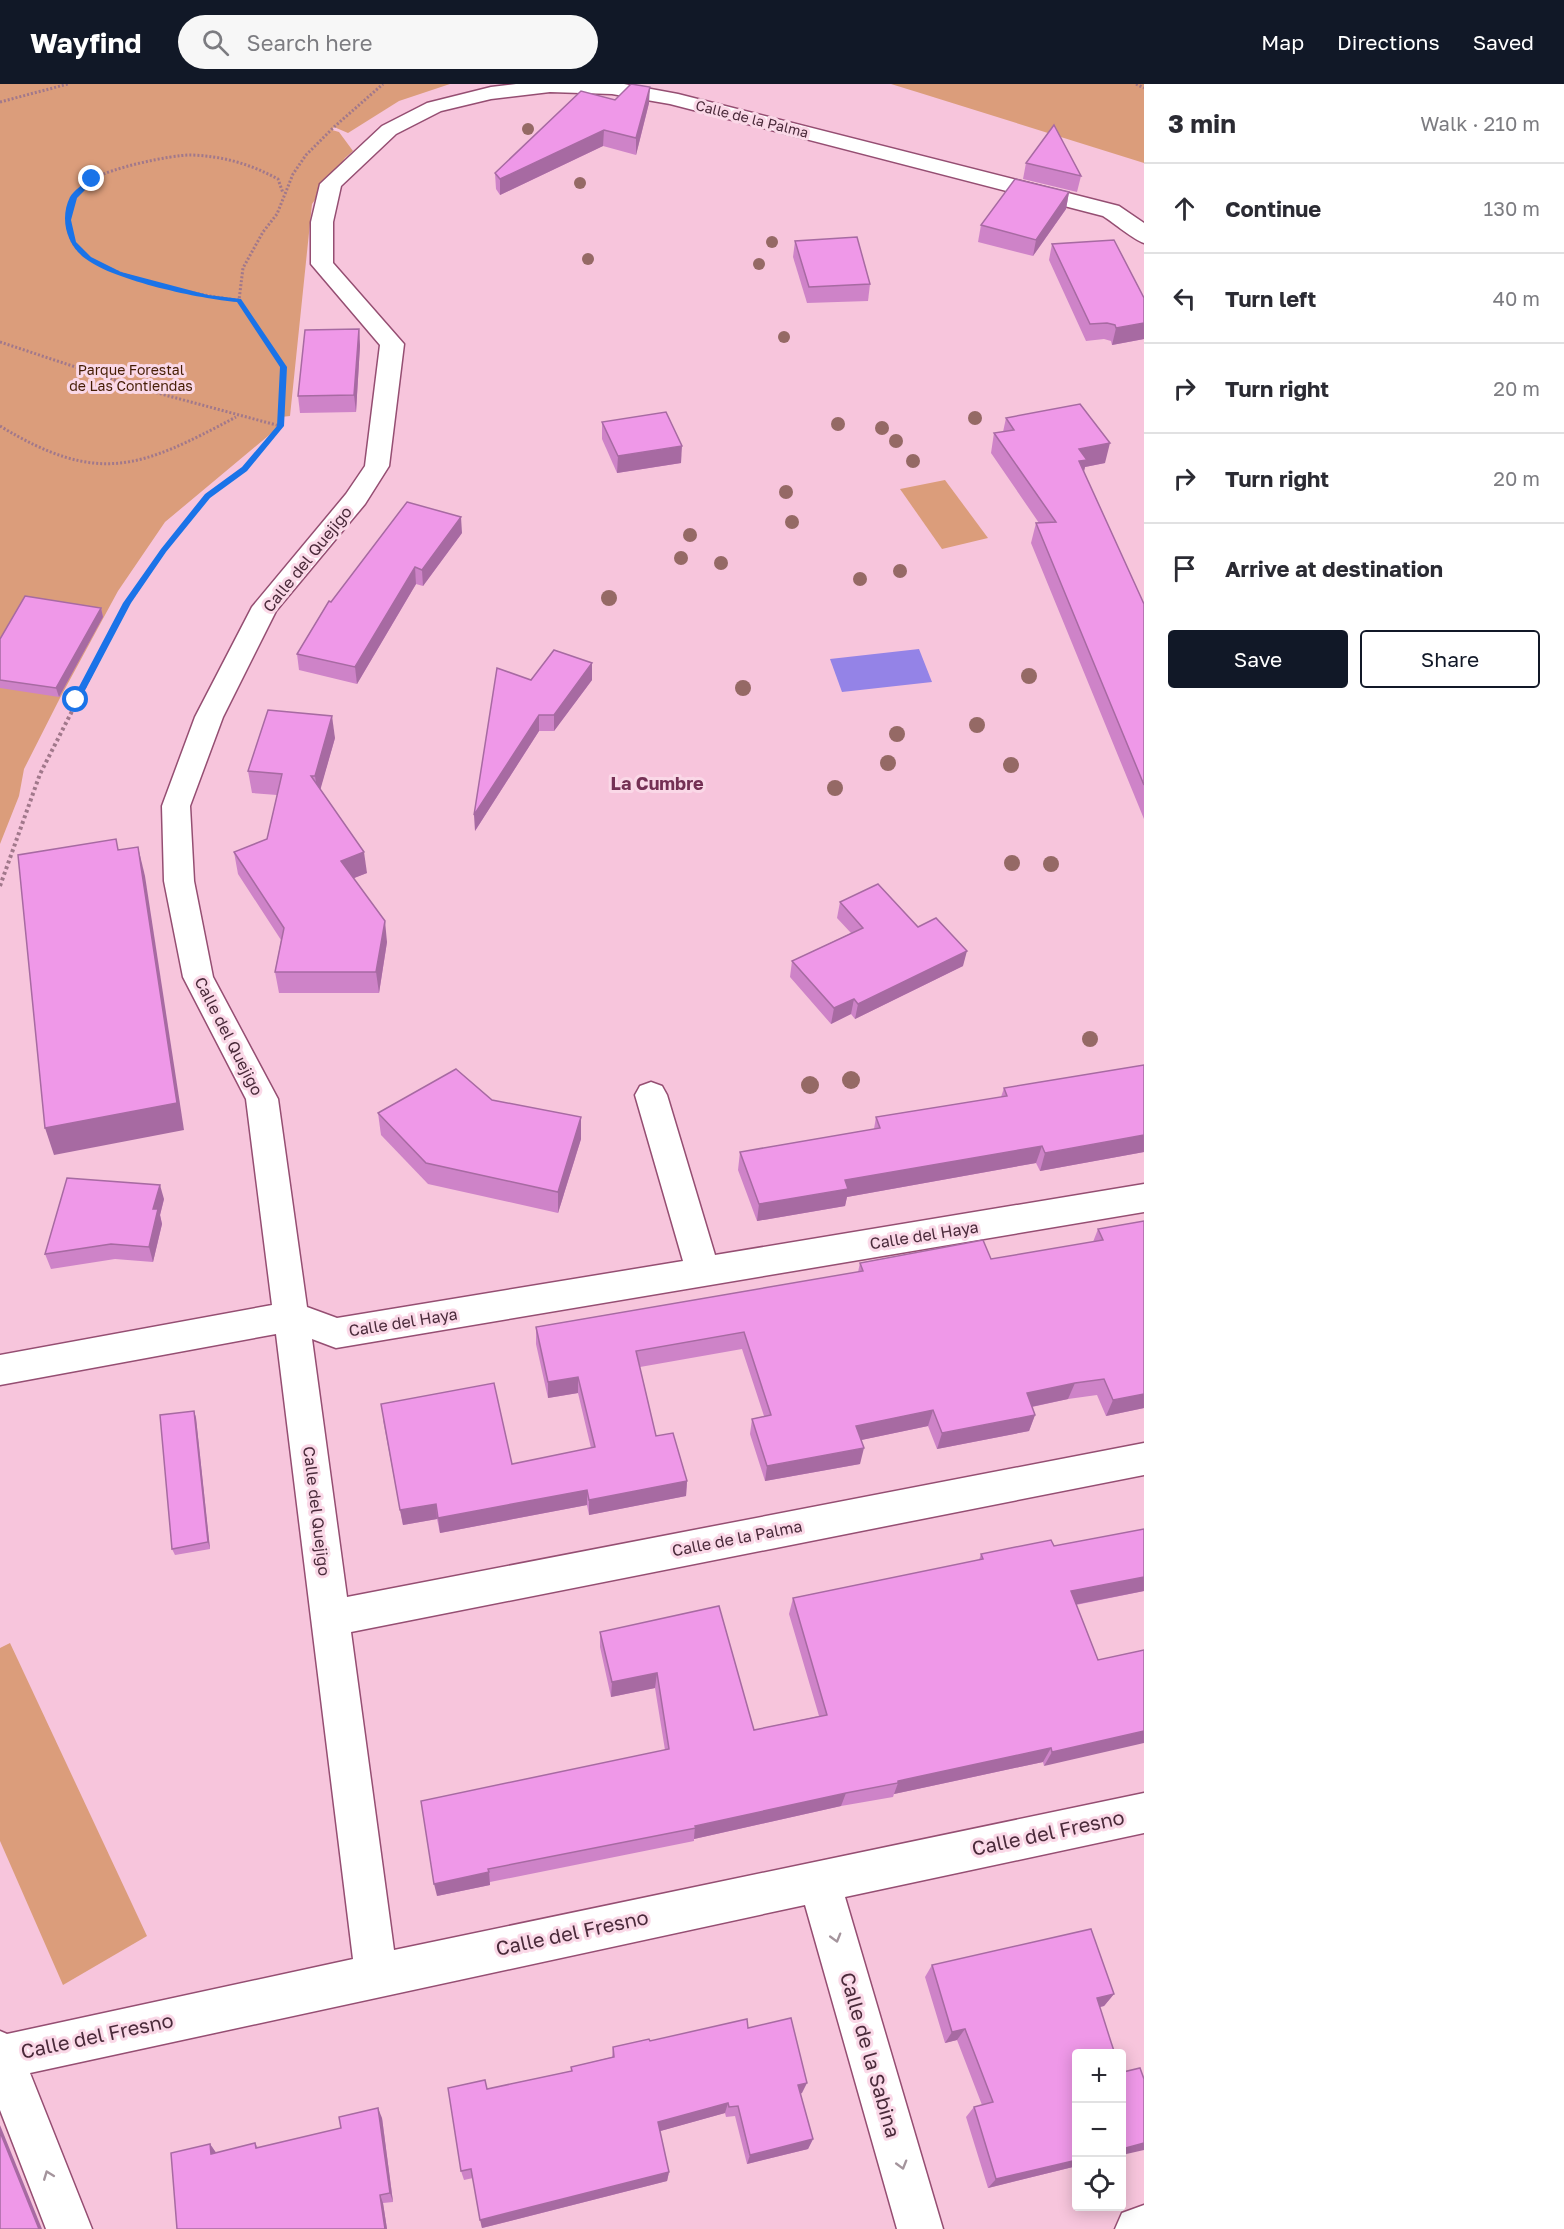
<!DOCTYPE html>
<meta charset="utf-8">
<style>
body{margin:0;font-family:"Golos Text",sans-serif;background:#f7f7f7;color:#2b2b33}
.controls{position:absolute;right:18px;bottom:18px;display:grid;overflow:hidden;border-radius:6px;box-shadow:0 3px 15px #0003}
.controls button{width:54px;height:54px;display:grid;place-items:center;padding:0;border:0;border-bottom:2px solid #e1e1e2;background:#fff;color:#2b2b33;font:30px sans-serif}
.stop{position:absolute;width:18px;height:18px;margin:-14px;border:4px solid #1a73e8;border-radius:50%;background:#fff}
.stop.end{background:#1a73e8;border-color:#fff;box-shadow:0 2px 6px #0008}
.list{margin:0;padding:0;list-style:none}
h2{display:flex;justify-content:space-between;align-items:center;height:78px;margin:0;padding:0 24px;font-size:26px}
h2 small{font-size:20px;font-weight:400;color:#7c7c81}
.list li{display:grid;grid-template-columns:39px 1fr auto;gap:18px;align-items:center;box-sizing:border-box;height:90px;padding:0 24px;border-top:2px solid #e1e1e2}
.list b{display:block;font-size:22px;white-space:nowrap}
.list em{font-size:20px;font-style:normal;color:#7c7c81}
.actions{display:flex;gap:12px;padding:18px 24px}
.actions a{flex:1;padding:14px 0;border:2px solid #111827;border-radius:6px;text-align:center;font-size:21px;color:#111827}
.actions .main{background:#111827;color:#fff}
.icon{flex:none;width:33px;height:33px;fill:none;stroke:currentColor;stroke-width:2;stroke-linecap:round;stroke-linejoin:round}
.map{position:relative;flex:none;width:1144px;height:2145px;overflow:hidden}
header{display:flex;align-items:center;gap:36px;box-sizing:border-box;height:84px;padding:0 30px;background:#111827;color:#fff}
header strong{font-size:28px}
nav{display:flex;gap:33px;margin-inline-start:auto;font-size:21px}
.search{width:420px;height:54px;background:#f7f7f7;display:flex;align-items:center;gap:15px;box-sizing:border-box;padding:0 21px;border-radius:33px;color:#7c7c81;font-size:22px}
main{display:flex}
aside{flex:1;background:#fff}
.map>svg:first-child{display:block}
</style>
<header>
<strong>Wayfind</strong>
<div class="search"><svg class="icon" aria-label="search" viewBox="0 0 24 24"><circle cx="10" cy="10" r="6"/><path d="M15 15l6 6"/></svg>Search here</div>
<nav><a>Map</a><a>Directions</a><a>Saved</a></nav>
</header>
<main>
<div class="map">
<svg width="1144" height="2145" viewBox="0 0 1144 2145">
<rect width="100%" height="100%" fill="#f7c5dc"/>
<g fill="#db9d7b">
<polygon points="0,0 450,0 399,17 348,49 334,43 332,46 339,48 353,67 345,74 312,120 290,332 281,333 280,342 165,438 118,507 60,614 24,685 19,712 0,760"/>
<polygon points="891,0 1144,0 1144,79 917,8"/>
<polygon points="945,396 988,454 942,465 900,405"/>
<polygon points="10,1559 147,1852 63,1901 0,1757 0,1564"/>
</g>
<polygon fill="#9483e7" points="919,565 932,598 842,608 830,575"/>
<g fill="none" stroke-linecap="round" stroke-linejoin="round">
<defs>
<g id="street">
<path d="M516 0H624L678 10 1119 122 1144 139V159C1134 156 1114 139 1103 132L670 20 612 10 550 8 491 15 441 27 396 50 341 102 333 138V179L404 260 389 382 365 420 276 527 223 633 190 722 194 797 213 893 278 1015 307 1223 337 1234 683 1177 635 1011 640 1002 651 998 662 1002 667 1011 715 1171 1144 1100V1128L336 1264 312 1255 347 1513 1144 1359V1391L351 1548 394 1866 1144 1709V1749L845 1813 943 2145H897L805 1821 30 1989 92 2145H46L0 2026V1947L7 1950 353 1875 276 1250 0 1301V1271L272 1221 246 1015 183 893 164 797 162 722 195 633 252 523 346 410 365 382 380 261 311 180V138L320 100 382 42 427 19 491 3Z"/>
<polygon points="1144,2121 1144,2145 1115,2145 1122,2129"/>
</g>
</defs>
<use href="#street" stroke="#954e72" stroke-width="3"/>
<g stroke="#a1788b" stroke-width="3" stroke-dasharray="2 2" stroke-linecap="butt">
<polyline points="1136,0 1144,4"/>
<polyline points="0,18 68,0"/>
<path d="M239 216C204 213 91 191 73 159 61 137 73 106 93 95 111 84 170 71 191 71 223 72 250 80 278 95L283 109"/>
<polyline points="0,258 139,304 280,342"/>
<path d="M0 342C99 402 140 384 236 333"/>
<polyline points="120,532 164,467 207,412 244,385 280,342 284,283 239,216 243,184 263,148 277,130 293,90 306,71 334,43 383,0"/>
</g>
<polyline stroke="#a1788b" stroke-width="4" stroke-dasharray="3 3" stroke-linecap="butt" points="0,802 40,690 121,531"/>
<use href="#street" fill="#fff" fill-rule="evenodd"/>
</g>
<g fill="#956965">
<circle cx="528" cy="45" r="6"/>
<circle cx="580" cy="99" r="6"/>
<circle cx="772" cy="158" r="6"/>
<circle cx="588" cy="175" r="6"/>
<circle cx="759" cy="180" r="6"/>
<circle cx="784" cy="253" r="6"/>
<circle cx="975" cy="334" r="7"/>
<circle cx="838" cy="340" r="7"/>
<circle cx="882" cy="344" r="7"/>
<circle cx="896" cy="357" r="7"/>
<circle cx="913" cy="377" r="7"/>
<circle cx="786" cy="408" r="7"/>
<circle cx="792" cy="438" r="7"/>
<circle cx="690" cy="451" r="7"/>
<circle cx="681" cy="474" r="7"/>
<circle cx="721" cy="479" r="7"/>
<circle cx="900" cy="487" r="7"/>
<circle cx="860" cy="495" r="7"/>
<circle cx="609" cy="514" r="8"/>
<circle cx="1029" cy="592" r="8"/>
<circle cx="743" cy="604" r="8"/>
<circle cx="977" cy="641" r="8"/>
<circle cx="897" cy="650" r="8"/>
<circle cx="888" cy="679" r="8"/>
<circle cx="1011" cy="681" r="8"/>
<circle cx="835" cy="704" r="8"/>
<circle cx="1012" cy="779" r="8"/>
<circle cx="1051" cy="780" r="8"/>
<circle cx="1090" cy="955" r="8"/>
<circle cx="851" cy="996" r="9"/>
<circle cx="810" cy="1001" r="9"/>
</g>
<g fill="#ce83c8">
<polygon points="615,16 649,19 636,71 603,62 500,111 496,105 495,89"/>
<polygon points="1026,79 1081,92 1077,108 1023,95"/>
<polygon points="1069,108 1066,125 1033,172 978,158 981,141"/>
<polygon points="795,157 870,200 868,217 807,219 793,173"/>
<polygon points="1052,160 1144,214 1144,255 1112,261 1111,257 1104,255 1086,257 1049,176"/>
<polygon points="359,245 360,262 356,328 300,329 298,312"/>
<polygon points="1006,334 1105,379 1085,383 1084,388 1144,520 1144,735 1031,459 1036,439 1039,439 991,369 994,349 1003,348"/>
<polygon points="602,338 681,379 617,389 602,355"/>
<polygon points="462,449 423,502 416,500 357,600 299,586 297,570 331,518"/>
<polygon points="101,524 103,533 59,613 0,604 0,555"/>
<polygon points="592,579 592,596 554,647 539,647 475,747 531,596"/>
<polygon points="335,654 320,705 367,789 354,794 387,858 379,909 279,909 275,888 281,856 238,790 234,768 267,755 277,711 252,709 248,687"/>
<polygon points="840,818 918,843 963,882 855,935 851,930 831,940 790,893 792,877 851,849 837,834"/>
<polygon points="1144,981 1144,1068 1040,1087 1036,1079 847,1113 845,1122 757,1137 738,1086 740,1068 874,1045 876,1033 1001,1013 1004,1004"/>
<polygon points="492,1016 581,1055 558,1129 428,1100 381,1051 378,1029"/>
<polygon points="164,1115 160,1131 162,1140 153,1178 115,1175 51,1185 45,1170"/>
<polygon points="1144,1137 1144,1324 1106,1332 1097,1311 1068,1315 1032,1323 1035,1331 1029,1347 937,1365 928,1342 861,1356 860,1380 765,1397 750,1350 752,1335 764,1332 742,1265 640,1283 656,1352 687,1397 686,1412 589,1431 587,1421 440,1449 437,1435 403,1441 383,1336 512,1380 591,1364 578,1309 548,1314 536,1260 536,1243 858,1188 860,1179 991,1175 1093,1158 1098,1145"/>
<polygon points="194,1327 196,1334 210,1465 175,1471 172,1465"/>
<polygon points="1144,1445 1144,1507 1076,1521 1098,1576 1144,1566 1044,1682 1043,1678 894,1710 893,1713 841,1722 694,1755 694,1757 490,1798 490,1801 437,1812 665,1666 655,1604 611,1613 600,1563 600,1548 754,1646 819,1632 789,1530 793,1514 979,1476 981,1470 1054,1462"/>
<polygon points="932,1881 1114,1910 1104,1922 1100,1923 1077,1970 1077,2082 988,2104 966,2033 974,2023 982,2021 957,1956 945,1959 925,1893"/>
<polygon points="748,1944 802,2009 800,2010 813,2055 808,2065 747,2080 735,2032 726,2033 725,2029 660,2047 669,2088 667,2097 482,2144 473,2094 464,2096 461,2087 487,2005 571,1987 571,1983 612,1973 613,1963"/>
<polygon points="382,2034 393,2118 383,2119 387,2145 177,2145 210,2060 216,2069 255,2059 258,2064"/>
</g>
<g fill="#a76aa2">
<polygon points="650,3 649,19 636,71 636,54"/>
<polygon points="604,46 603,62 500,111 500,95"/>
<polygon points="1069,108 1066,125 1033,172 1036,156"/>
<polygon points="1144,239 1144,255 1112,261 1116,244"/>
<polygon points="359,245 360,262 356,328 354,311"/>
<polygon points="1110,359 1105,379 1085,383 1082,395 1075,397 1079,365"/>
<polygon points="682,362 681,379 617,389 618,372"/>
<polygon points="461,433 462,449 423,502 422,486"/>
<polygon points="415,483 416,500 357,600 355,583"/>
<polygon points="101,524 103,533 59,613 56,604"/>
<polygon points="592,579 592,596 554,647 554,631"/>
<polygon points="539,631 539,647 475,747 474,731"/>
<polygon points="332,632 335,654 318,714 315,692"/>
<polygon points="138,763 145,792 184,1046 54,1071 45,1044"/>
<polygon points="364,768 367,789 344,798 341,777"/>
<polygon points="385,837 387,858 379,909 376,888"/>
<polygon points="967,867 963,882 855,935 858,920"/>
<polygon points="854,915 851,930 831,940 834,924"/>
<polygon points="581,1033 581,1055 558,1129 558,1108"/>
<polygon points="1144,1051 1144,1068 1040,1087 1045,1069"/>
<polygon points="1042,1062 1036,1079 847,1113 845,1122 757,1137 759,1120 845,1096"/>
<polygon points="160,1101 164,1115 160,1131 162,1140 153,1178 149,1163 153,1125"/>
<polygon points="578,1293 578,1309 548,1314 548,1298"/>
<polygon points="1075,1299 1068,1315 1021,1325 1027,1309"/>
<polygon points="1144,1310 1144,1324 1106,1332 1113,1316"/>
<polygon points="933,1326 928,1342 852,1358 856,1342"/>
<polygon points="194,1327 196,1334 210,1465 208,1458"/>
<polygon points="1035,1331 1029,1347 937,1365 942,1349"/>
<polygon points="864,1364 860,1380 765,1397 767,1382"/>
<polygon points="687,1397 686,1412 589,1431 589,1416"/>
<polygon points="587,1406 587,1421 440,1449 438,1434"/>
<polygon points="436,1420 437,1435 403,1441 400,1426"/>
<polygon points="1144,1493 1144,1507 1063,1523 1071,1507"/>
<polygon points="657,1589 655,1604 611,1613 612,1598"/>
<polygon points="1144,1647 1144,1659 1044,1682 1052,1668"/>
<polygon points="1051,1664 1043,1678 894,1710 898,1699 898,1697"/>
<polygon points="846,1709 841,1722 694,1755 695,1742"/>
<polygon points="489,1788 490,1801 437,1812 434,1800"/>
<polygon points="1114,1910 1104,1922 1087,1926 1097,1914"/>
<polygon points="965,1945 957,1956 945,1959 952,1948"/>
<polygon points="807,1999 802,2009 794,2011 798,2001"/>
<polygon points="728,2019 725,2029 657,2048 658,2038"/>
<polygon points="378,2024 382,2034 393,2118 390,2109"/>
<polygon points="0,2041 42,2145 39,2145 0,2048"/>
<polygon points="813,2055 808,2065 747,2080 750,2071"/>
<polygon points="1144,2059 1144,2066 1122,2071 1122,2065"/>
<polygon points="210,2060 217,2070 211,2070"/>
<polygon points="1077,2076 1077,2082 988,2104 996,2095"/>
<polygon points="669,2088 667,2097 482,2144 480,2136"/>
<polygon points="380,2111 383,2119 387,2145 385,2145"/>
</g>
<g fill="#ef98e8" stroke="#a76aa2" stroke-width="1.5">
<polygon points="631,0 650,3 636,54 604,46 500,95 495,89 581,7 615,16"/>
<polygon points="1054,41 1081,92 1026,79"/>
<polygon points="1015,95 1069,108 1036,156 981,141"/>
<polygon points="857,153 870,200 809,203 795,157"/>
<polygon points="1114,156 1144,214 1144,239 1116,244 1115,241 1107,239 1090,240 1052,160"/>
<polygon points="359,245 354,311 298,312 305,246"/>
<polygon points="1080,320 1110,359 1079,365 1087,376 1079,377 1144,520 1144,701 1036,439 1056,438 994,349 1014,346 1006,334"/>
<polygon points="666,328 682,362 618,372 602,338"/>
<polygon points="407,418 461,433 422,486 415,483 355,583 297,570 329,517 331,518"/>
<polygon points="25,512 101,524 56,604 0,596 0,555"/>
<polygon points="554,566 592,579 554,631 539,631 474,731 497,584 531,596"/>
<polygon points="268,626 332,632 315,692 311,692 364,768 341,777 385,837 376,888 275,888 284,844 234,768 267,755 282,690 248,687"/>
<polygon points="116,755 118,766 138,763 177,1019 45,1044 18,771"/>
<polygon points="878,800 918,843 936,834 967,867 858,920 854,915 834,924 792,877 863,844 840,818"/>
<polygon points="1144,981 1144,1051 1045,1069 1042,1062 845,1096 848,1105 759,1120 740,1068 880,1044 876,1033 1007,1012 1004,1004"/>
<polygon points="456,985 492,1016 581,1033 558,1108 426,1079 378,1029"/>
<polygon points="67,1094 160,1101 153,1125 158,1125 149,1163 111,1160 45,1170"/>
<polygon points="1144,1137 1144,1310 1113,1316 1104,1295 1075,1299 1027,1309 1035,1331 942,1349 933,1326 856,1342 864,1364 767,1382 752,1335 771,1331 744,1248 636,1267 656,1352 673,1349 687,1397 589,1416 587,1406 438,1434 436,1420 400,1426 381,1320 494,1299 512,1380 595,1363 578,1293 548,1298 536,1243 863,1187 860,1179 983,1156 991,1175 1103,1156 1098,1145"/>
<polygon points="194,1327 208,1458 172,1465 160,1331"/>
<polygon points="1144,1445 1144,1493 1071,1507 1098,1576 1144,1566 1144,1647 1052,1668 1051,1664 898,1697 898,1699 846,1709 695,1742 696,1744 488,1785 489,1788 434,1800 421,1717 669,1665 657,1589 612,1598 600,1548 719,1522 754,1646 827,1631 793,1514 983,1475 981,1470 1051,1456 1054,1462"/>
<polygon points="1091,1845 1114,1910 1097,1914 1111,1958 1115,1970 1077,1970 1077,2076 996,2095 974,2023 993,2018 965,1945 952,1948 932,1881"/>
<polygon points="791,1934 807,1999 798,2001 813,2055 750,2071 738,2022 729,2023 728,2019 658,2038 669,2088 480,2136 471,2085 461,2087 448,2004 485,1996 487,2005 572,1987 571,1983 614,1973 613,1963 649,1955 650,1957 747,1935 748,1944"/>
<polygon points="1122,1984 1123,1988 1140,1984 1144,1995 1144,2059 1122,2065"/>
<polygon points="378,2024 390,2109 380,2111 385,2145 177,2145 171,2069 210,2060 211,2070 255,2059 256,2064 341,2044 339,2033"/>
<polygon points="0,2048 39,2145 0,2145"/>
</g>
<defs><path id="oneway-chevron" d="M-2-3.5L2.5 0L-2 3.5" fill="none" stroke-width="1.6" stroke-linecap="round" stroke-linejoin="round" transform="scale(1.5)"/></defs>
<g stroke="#a4949c">
<use href="#oneway-chevron" transform="translate(836 1854) rotate(74)"/>
<use href="#oneway-chevron" transform="translate(902 2081) rotate(74)"/>
<use href="#oneway-chevron" transform="translate(48 2091) rotate(-111)"/>
</g>
<path fill="#1a73e8" d="M90 94 96 95 77 114 71 136 76 158 91 173 121 188 208 211 241 215 287 283 284 342 247 387 210 414 166 468 131 519 80 616 76 619 72 616 123 519 161 465 205 410 242 383 277 342 280 283 237 218C201 215 115 197 86 175 67 162 59 135 70 113 74 106 84 100 90 94Z"/>
<g text-anchor="middle" stroke-width="6" stroke-linejoin="round" paint-order="stroke">
<g font-size="14" fill="#4a2a3a" stroke="#fad8e7">
<text transform="translate(752 35) rotate(14)" y="5">Calle de la Palma</text>
</g>
<g font-size="14" fill="#441d04" stroke="#fad8e7">
<text x="131" y="291">Parque Forestal<tspan x="131" dy="16">de Las Contiendas</tspan></text>
</g>
<g font-size="16" fill="#4a2a3a" stroke="#fad8e7">
<text transform="translate(307 475) rotate(-51)" y="6">Calle del Quejigo</text>
<text transform="translate(229 952) rotate(63)" y="6">Calle del Quejigo</text>
<text transform="translate(924 1151) rotate(-9)" y="6">Calle del Haya</text>
<text transform="translate(403 1238) rotate(-9)" y="6">Calle del Haya</text>
<text transform="translate(317 1427) rotate(83)" y="6">Calle del Quejigo</text>
<text transform="translate(737 1454) rotate(-11)" y="6">Calle de la Palma</text>
</g>
<g font-size="18" font-weight="bold" fill="#743054" stroke="#fad8e7">
<text x="657" y="706">La Cumbre</text>
</g>
<g font-size="20" fill="#4a2a3a" stroke="#fad8e7">
<text transform="translate(1048 1749) rotate(-12)" y="7">Calle del Fresno</text>
<text transform="translate(572 1849) rotate(-12)" y="7">Calle del Fresno</text>
<text transform="translate(97 1952) rotate(-12)" y="7">Calle del Fresno</text>
<text transform="translate(870 1971) rotate(74)" y="7">Calle de la Sabina</text>
</g>
</g>
</svg>
<div class="controls">
<button>+</button>
<button>−</button>
<button><svg class="icon" aria-label="locate" viewBox="0 0 24 24"><circle cx="12" cy="12" r="6"/><path d="M12 2v4M12 18v4M2 12h4M18 12h4"/></svg></button>
</div>
<div class="stop" style="left:76px;top:616px"></div>
<div class="stop end" style="left:92px;top:95px"></div>
</div>
<aside>
<h2>3 min<small>Walk · 210 m</small></h2>
<ul class="list">
<li><svg class="icon" aria-label="ahead" viewBox="0 0 24 24"><path d="M12 20V5M6 11l6-6 6 6"/></svg><div><b>Continue</b></div><em>130 m</em></li>
<li><svg class="icon" aria-label="left" viewBox="0 0 24 24"><path d="M17 20v-9H6M10 6l-5 5 5 5"/></svg><div><b>Turn left</b></div><em>40 m</em></li>
<li><svg class="icon" aria-label="right" viewBox="0 0 24 24"><path d="M7 20v-9h11M14 6l5 5-5 5"/></svg><div><b>Turn right</b></div><em>20 m</em></li>
<li><svg class="icon" aria-label="right" viewBox="0 0 24 24"><path d="M7 20v-9h11M14 6l5 5-5 5"/></svg><div><b>Turn right</b></div><em>20 m</em></li>
<li><svg class="icon" aria-label="arrive" viewBox="0 0 24 24"><path d="M6 21V4h12l-3 4 3 4H6"/></svg><div><b>Arrive at destination</b></div></li>
</ul>
<div class="actions"><a class="main">Save</a><a>Share</a></div>
</aside>
</main>
